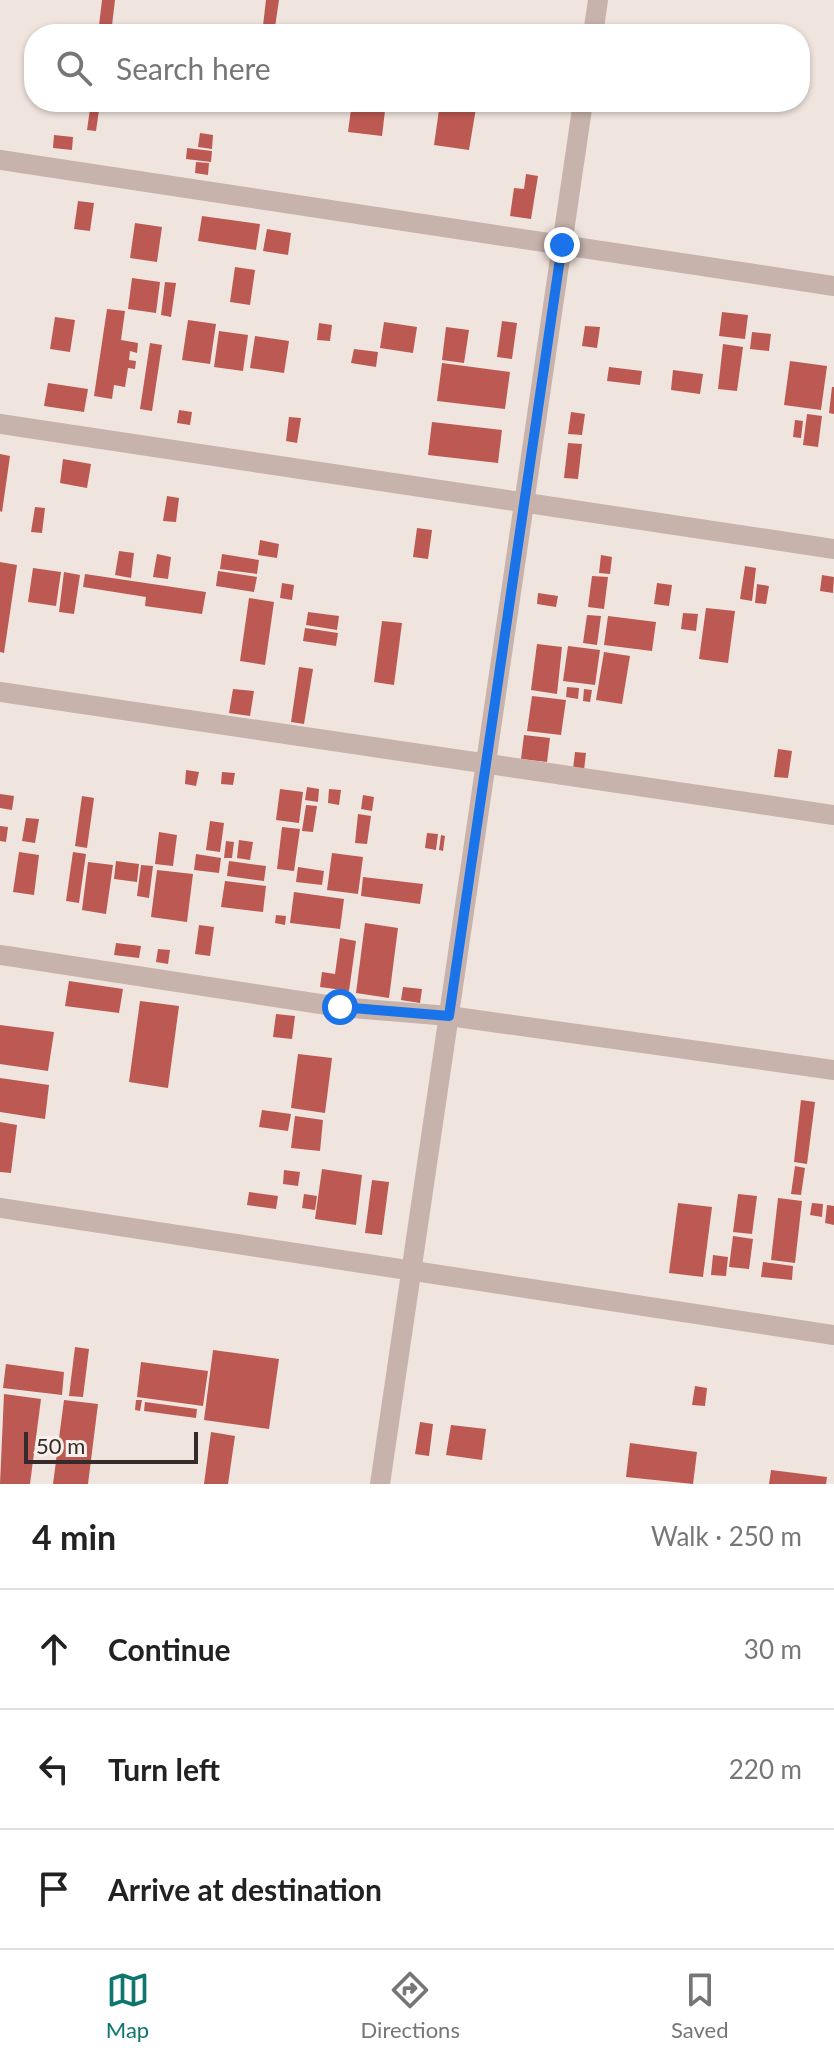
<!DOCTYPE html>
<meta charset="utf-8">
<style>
body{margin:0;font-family:Lato,sans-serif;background:#f6f6f6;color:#222}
.scale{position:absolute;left:24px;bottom:20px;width:174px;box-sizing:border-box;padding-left:8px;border:4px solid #362b2a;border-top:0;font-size:22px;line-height:28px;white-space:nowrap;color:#362b2a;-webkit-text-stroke:6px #f8f0ea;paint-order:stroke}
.stop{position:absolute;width:24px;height:24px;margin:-18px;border:6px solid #1a73e8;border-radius:50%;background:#fff}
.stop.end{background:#1a73e8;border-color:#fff;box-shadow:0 2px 8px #0008}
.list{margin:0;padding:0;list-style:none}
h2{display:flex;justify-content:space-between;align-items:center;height:104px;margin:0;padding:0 32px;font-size:34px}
h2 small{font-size:26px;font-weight:400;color:#767676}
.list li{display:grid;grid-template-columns:52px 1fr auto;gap:24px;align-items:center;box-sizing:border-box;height:120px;padding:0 32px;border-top:2px solid #e0e0e0}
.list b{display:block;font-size:30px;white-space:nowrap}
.list em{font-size:26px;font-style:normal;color:#767676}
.icon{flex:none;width:44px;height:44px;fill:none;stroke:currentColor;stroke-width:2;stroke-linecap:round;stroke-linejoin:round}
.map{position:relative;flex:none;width:834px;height:1484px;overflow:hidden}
.search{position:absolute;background:#fff;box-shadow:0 2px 6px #0004;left:24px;right:24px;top:24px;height:88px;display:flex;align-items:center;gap:20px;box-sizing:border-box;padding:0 28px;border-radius:32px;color:#767676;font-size:30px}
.sheet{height:464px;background:#fff}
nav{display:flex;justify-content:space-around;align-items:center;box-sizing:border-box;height:112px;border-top:2px solid #e0e0e0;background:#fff;font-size:22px;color:#767676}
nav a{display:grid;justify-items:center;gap:4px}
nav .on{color:#0f766e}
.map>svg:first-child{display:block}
</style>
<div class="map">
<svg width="834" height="1484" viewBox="0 0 834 1484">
<rect width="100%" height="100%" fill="#f0e5de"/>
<g fill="#bb5952">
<polygon points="102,0 115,0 111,34 98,34"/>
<polygon points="266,0 279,0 274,34 262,34"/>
<polygon points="175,102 215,102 214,109"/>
<polygon points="258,102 282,102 282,107"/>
<polygon points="352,102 386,102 382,136 348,132"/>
<polygon points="440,103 476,108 469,150 434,145"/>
<polygon points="90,109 99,110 96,131 87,130"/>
<polygon points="200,133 213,135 212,149 198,147"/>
<polygon points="54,135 73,137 72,150 53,148"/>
<polygon points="187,148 212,151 211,162 186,159"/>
<polygon points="196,162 209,163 208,175 195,173"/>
<polygon points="526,174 538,176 531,219 510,216 514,188 524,189"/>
<polygon points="78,201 94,203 90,231 74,229"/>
<polygon points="202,216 260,224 256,250 198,241"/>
<polygon points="135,223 162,227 157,262 130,258"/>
<polygon points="267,229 291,233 288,255 263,251"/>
<polygon points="235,267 255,270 250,305 230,302"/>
<polygon points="132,278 160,282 156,313 128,309"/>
<polygon points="165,282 176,283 171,317 161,315"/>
<polygon points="107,309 125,311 121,340 138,343 137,353 130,351 129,360 136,361 135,369 128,368 125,387 114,385 112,399 94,396"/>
<polygon points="722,312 748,315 745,339 719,336"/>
<polygon points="55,317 75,320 70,352 50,349"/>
<polygon points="188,320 216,324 210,364 182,360"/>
<polygon points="502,321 517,323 512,359 497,357"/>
<polygon points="384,322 417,327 413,353 380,348"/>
<polygon points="319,323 332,325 330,341 317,340"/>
<polygon points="585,326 600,327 597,348 582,346"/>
<polygon points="446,327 469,330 464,363 442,360"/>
<polygon points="219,331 248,335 243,371 214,367"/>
<polygon points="752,332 771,334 769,351 750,349"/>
<polygon points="255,336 289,341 284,373 250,368"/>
<polygon points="150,343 162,345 152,411 140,409"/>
<polygon points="723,344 743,347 737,391 718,389"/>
<polygon points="354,349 378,352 376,367 351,363"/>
<polygon points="790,361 827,366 821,410 784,405"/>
<polygon points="442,363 510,372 505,409 437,401"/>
<polygon points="609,367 642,371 640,385 607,381"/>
<polygon points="673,370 703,374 700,394 671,390"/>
<polygon points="48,383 88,389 84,412 44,406"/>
<polygon points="832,387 834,387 834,414 829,413"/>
<polygon points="179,410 192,412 190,425 177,423"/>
<polygon points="571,412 585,414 582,435 568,434"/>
<polygon points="807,414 822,416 818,447 803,445"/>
<polygon points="289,417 301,418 297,443 286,441"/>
<polygon points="795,420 803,421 801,438 793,437"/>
<polygon points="432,422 502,430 498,463 428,455"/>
<polygon points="568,443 582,444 578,479 564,478"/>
<polygon points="0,454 10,456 2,512 0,511"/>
<polygon points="63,459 91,464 87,488 60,483"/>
<polygon points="167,496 179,498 176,522 163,521"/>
<polygon points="35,507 45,508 42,533 31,532"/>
<polygon points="417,528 432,530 428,559 413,557"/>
<polygon points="260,540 279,544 277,558 258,555"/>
<polygon points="119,551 134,553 131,578 115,575"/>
<polygon points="157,554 171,557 168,579 153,577"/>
<polygon points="222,554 259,560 257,574 220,569"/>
<polygon points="601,555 612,557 610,574 599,573"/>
<polygon points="0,562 17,565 4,653 0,652"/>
<polygon points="745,566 756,568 752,601 740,599"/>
<polygon points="33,568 61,572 56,606 28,602"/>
<polygon points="218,571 257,577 254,592 216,586"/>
<polygon points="64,572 80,575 74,614 59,612"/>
<polygon points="85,574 206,592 202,614 145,606 146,597 83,587"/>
<polygon points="822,575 834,577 833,593 820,591"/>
<polygon points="592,576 608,577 604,609 588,607"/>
<polygon points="282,583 294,585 292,600 280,598"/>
<polygon points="657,583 672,585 669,606 654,604"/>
<polygon points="757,584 769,586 766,604 755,603"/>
<polygon points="538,593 558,596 556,607 537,604"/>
<polygon points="249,598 274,602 265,665 240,661"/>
<polygon points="706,608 735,611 728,663 699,659"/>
<polygon points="308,612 339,616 337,630 306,625"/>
<polygon points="683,613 698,614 696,631 681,629"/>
<polygon points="587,615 601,616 597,645 583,643"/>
<polygon points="608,616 656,622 652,651 604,645"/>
<polygon points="382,621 402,623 394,685 374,682"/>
<polygon points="305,628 338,633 336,646 303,641"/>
<polygon points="537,644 562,647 557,694 531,690"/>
<polygon points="568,646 600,650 595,685 563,681"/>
<polygon points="604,652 630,656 622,704 596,700"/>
<polygon points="299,667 313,669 304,724 291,722"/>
<polygon points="567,687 579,688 578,699 566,697"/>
<polygon points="233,689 254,691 250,716 229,713"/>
<polygon points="584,689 592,690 590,702 583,701"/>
<polygon points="532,696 566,700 561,735 527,731"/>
<polygon points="524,735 550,738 547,762 521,759"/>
<polygon points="778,749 792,751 788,778 774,777"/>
<polygon points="575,752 586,753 584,770 573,769"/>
<polygon points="186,770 199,772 196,786 185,784"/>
<polygon points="222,772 235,773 233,785 221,784"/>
<polygon points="307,787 319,789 318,802 305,800"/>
<polygon points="280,789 303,792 299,823 276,820"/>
<polygon points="329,789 341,790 339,805 328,803"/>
<polygon points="0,794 14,796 12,810 0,808"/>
<polygon points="363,795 374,797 372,811 361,809"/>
<polygon points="82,796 94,798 87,848 75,846"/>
<polygon points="306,805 317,806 313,832 302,831"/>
<polygon points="358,814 371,816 367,844 355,843"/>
<polygon points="26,818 39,819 35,843 22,841"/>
<polygon points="210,821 224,823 220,852 206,850"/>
<polygon points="0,826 8,827 6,842 0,841"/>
<polygon points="282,827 300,829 294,871 277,869"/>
<polygon points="159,832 177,835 173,866 155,864"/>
<polygon points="427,833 438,834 436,850 425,848"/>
<polygon points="441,835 445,836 443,851 439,850"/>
<polygon points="239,840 253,842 250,860 237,858"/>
<polygon points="226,841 234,842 232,858 224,858"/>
<polygon points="19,852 39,855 34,895 13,892"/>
<polygon points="73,852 86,854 79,903 66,901"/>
<polygon points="332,853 363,857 358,894 327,890"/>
<polygon points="196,854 221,858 219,873 194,870"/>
<polygon points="116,861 139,864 137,882 114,879"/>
<polygon points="229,861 266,866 264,881 227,876"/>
<polygon points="88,862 113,865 106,914 82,910"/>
<polygon points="141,865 153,866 149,898 137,896"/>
<polygon points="298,867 324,871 322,885 296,882"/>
<polygon points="157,870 193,874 187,922 151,917"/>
<polygon points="363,877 423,884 420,904 361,896"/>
<polygon points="225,881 266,886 263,912 221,907"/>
<polygon points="294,892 344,899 340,929 290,923"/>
<polygon points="276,915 286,916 285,925 275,923"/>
<polygon points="365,923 398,928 389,998 356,993"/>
<polygon points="199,925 214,927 210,956 195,954"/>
<polygon points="340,938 356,941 349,991 320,987 322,972 335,974"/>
<polygon points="116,943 141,946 139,958 114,955"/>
<polygon points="158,949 170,950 168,964 156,962"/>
<polygon points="69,981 123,989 119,1013 65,1006"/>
<polygon points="403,987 422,989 420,1003 401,1000"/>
<polygon points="140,1001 179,1006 168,1088 129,1082"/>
<polygon points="276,1014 295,1016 292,1039 273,1037"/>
<polygon points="0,1025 54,1032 48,1071 0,1064"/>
<polygon points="298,1054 332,1058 325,1113 291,1108"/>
<polygon points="0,1078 49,1085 45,1119 0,1112"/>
<polygon points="801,1100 815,1102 807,1164 794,1162"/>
<polygon points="262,1110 291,1114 288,1131 259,1127"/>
<polygon points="295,1116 323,1120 320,1151 291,1148"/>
<polygon points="0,1122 17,1125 11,1173 0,1172"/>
<polygon points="795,1166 805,1168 801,1195 791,1194"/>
<polygon points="322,1169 362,1175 356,1225 315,1219"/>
<polygon points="284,1170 300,1172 298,1186 283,1184"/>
<polygon points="372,1180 389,1182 382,1235 365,1233"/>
<polygon points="249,1192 278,1196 276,1209 247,1205"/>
<polygon points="304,1194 317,1196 315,1210 302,1208"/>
<polygon points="738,1194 757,1196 752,1234 733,1232"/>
<polygon points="778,1198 802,1201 795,1263 771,1260"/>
<polygon points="678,1203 712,1207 703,1277 669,1273"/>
<polygon points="812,1203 823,1204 822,1217 810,1215"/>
<polygon points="827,1205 834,1206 834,1225 825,1223"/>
<polygon points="733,1236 753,1239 749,1269 729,1267"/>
<polygon points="713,1255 728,1257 726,1276 711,1275"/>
<polygon points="763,1262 793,1266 792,1280 761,1277"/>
<polygon points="75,1347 89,1349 83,1397 69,1396"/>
<polygon points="213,1350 279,1359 269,1429 204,1420"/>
<polygon points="141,1362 208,1371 203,1406 137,1397"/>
<polygon points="6,1364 64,1372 62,1395 3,1388"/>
<polygon points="695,1386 707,1388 705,1406 692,1405"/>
<polygon points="4,1394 41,1399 30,1484 0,1484"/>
<polygon points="64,1400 98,1404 88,1484 53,1484"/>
<polygon points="136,1400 142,1400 140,1411 135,1410"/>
<polygon points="145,1402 197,1409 196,1418 144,1411"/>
<polygon points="420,1422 433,1424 429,1456 415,1454"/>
<polygon points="451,1425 486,1429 482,1460 446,1455"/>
<polygon points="211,1432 235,1436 228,1484 204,1484"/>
<polygon points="630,1443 697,1452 693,1484 626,1477"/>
<polygon points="771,1470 827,1477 826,1484 769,1484"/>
</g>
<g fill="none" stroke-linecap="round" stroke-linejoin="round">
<g stroke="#c7b3ab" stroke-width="20">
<polyline points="593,34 598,0"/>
<polyline points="0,160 834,286"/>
<polyline points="0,424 834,549"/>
<polyline points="0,692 834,815"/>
<polyline points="0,955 340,1007 449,1016 834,1070"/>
<polyline points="0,1208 834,1335"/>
<polyline points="380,1484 583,102"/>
</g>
</g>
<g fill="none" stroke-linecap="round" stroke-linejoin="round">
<polyline stroke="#1a73e8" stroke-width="10" points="340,1007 449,1016 562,245"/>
</g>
</svg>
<div class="scale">50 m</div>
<div class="stop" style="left:340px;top:1007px"></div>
<div class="stop end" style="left:562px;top:245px"></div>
<div class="search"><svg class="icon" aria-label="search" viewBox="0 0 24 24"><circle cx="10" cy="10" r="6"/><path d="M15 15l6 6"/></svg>Search here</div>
</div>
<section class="sheet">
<h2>4 min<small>Walk · 250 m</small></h2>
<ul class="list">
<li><svg class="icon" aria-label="ahead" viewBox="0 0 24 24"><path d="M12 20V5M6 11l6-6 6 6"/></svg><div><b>Continue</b></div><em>30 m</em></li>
<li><svg class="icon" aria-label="left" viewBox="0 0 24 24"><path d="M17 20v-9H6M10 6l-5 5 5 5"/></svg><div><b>Turn left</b></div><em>220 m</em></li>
<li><svg class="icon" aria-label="arrive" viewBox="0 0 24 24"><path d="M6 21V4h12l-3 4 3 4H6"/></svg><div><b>Arrive at destination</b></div></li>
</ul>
</section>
<nav>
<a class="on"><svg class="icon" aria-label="map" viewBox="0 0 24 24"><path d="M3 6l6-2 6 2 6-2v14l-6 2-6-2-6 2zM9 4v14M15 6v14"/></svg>Map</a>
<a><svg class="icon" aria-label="directions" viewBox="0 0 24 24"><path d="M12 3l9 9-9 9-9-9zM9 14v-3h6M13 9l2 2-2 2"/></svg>Directions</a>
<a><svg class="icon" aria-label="saved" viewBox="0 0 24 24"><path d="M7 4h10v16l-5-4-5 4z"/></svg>Saved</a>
</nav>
